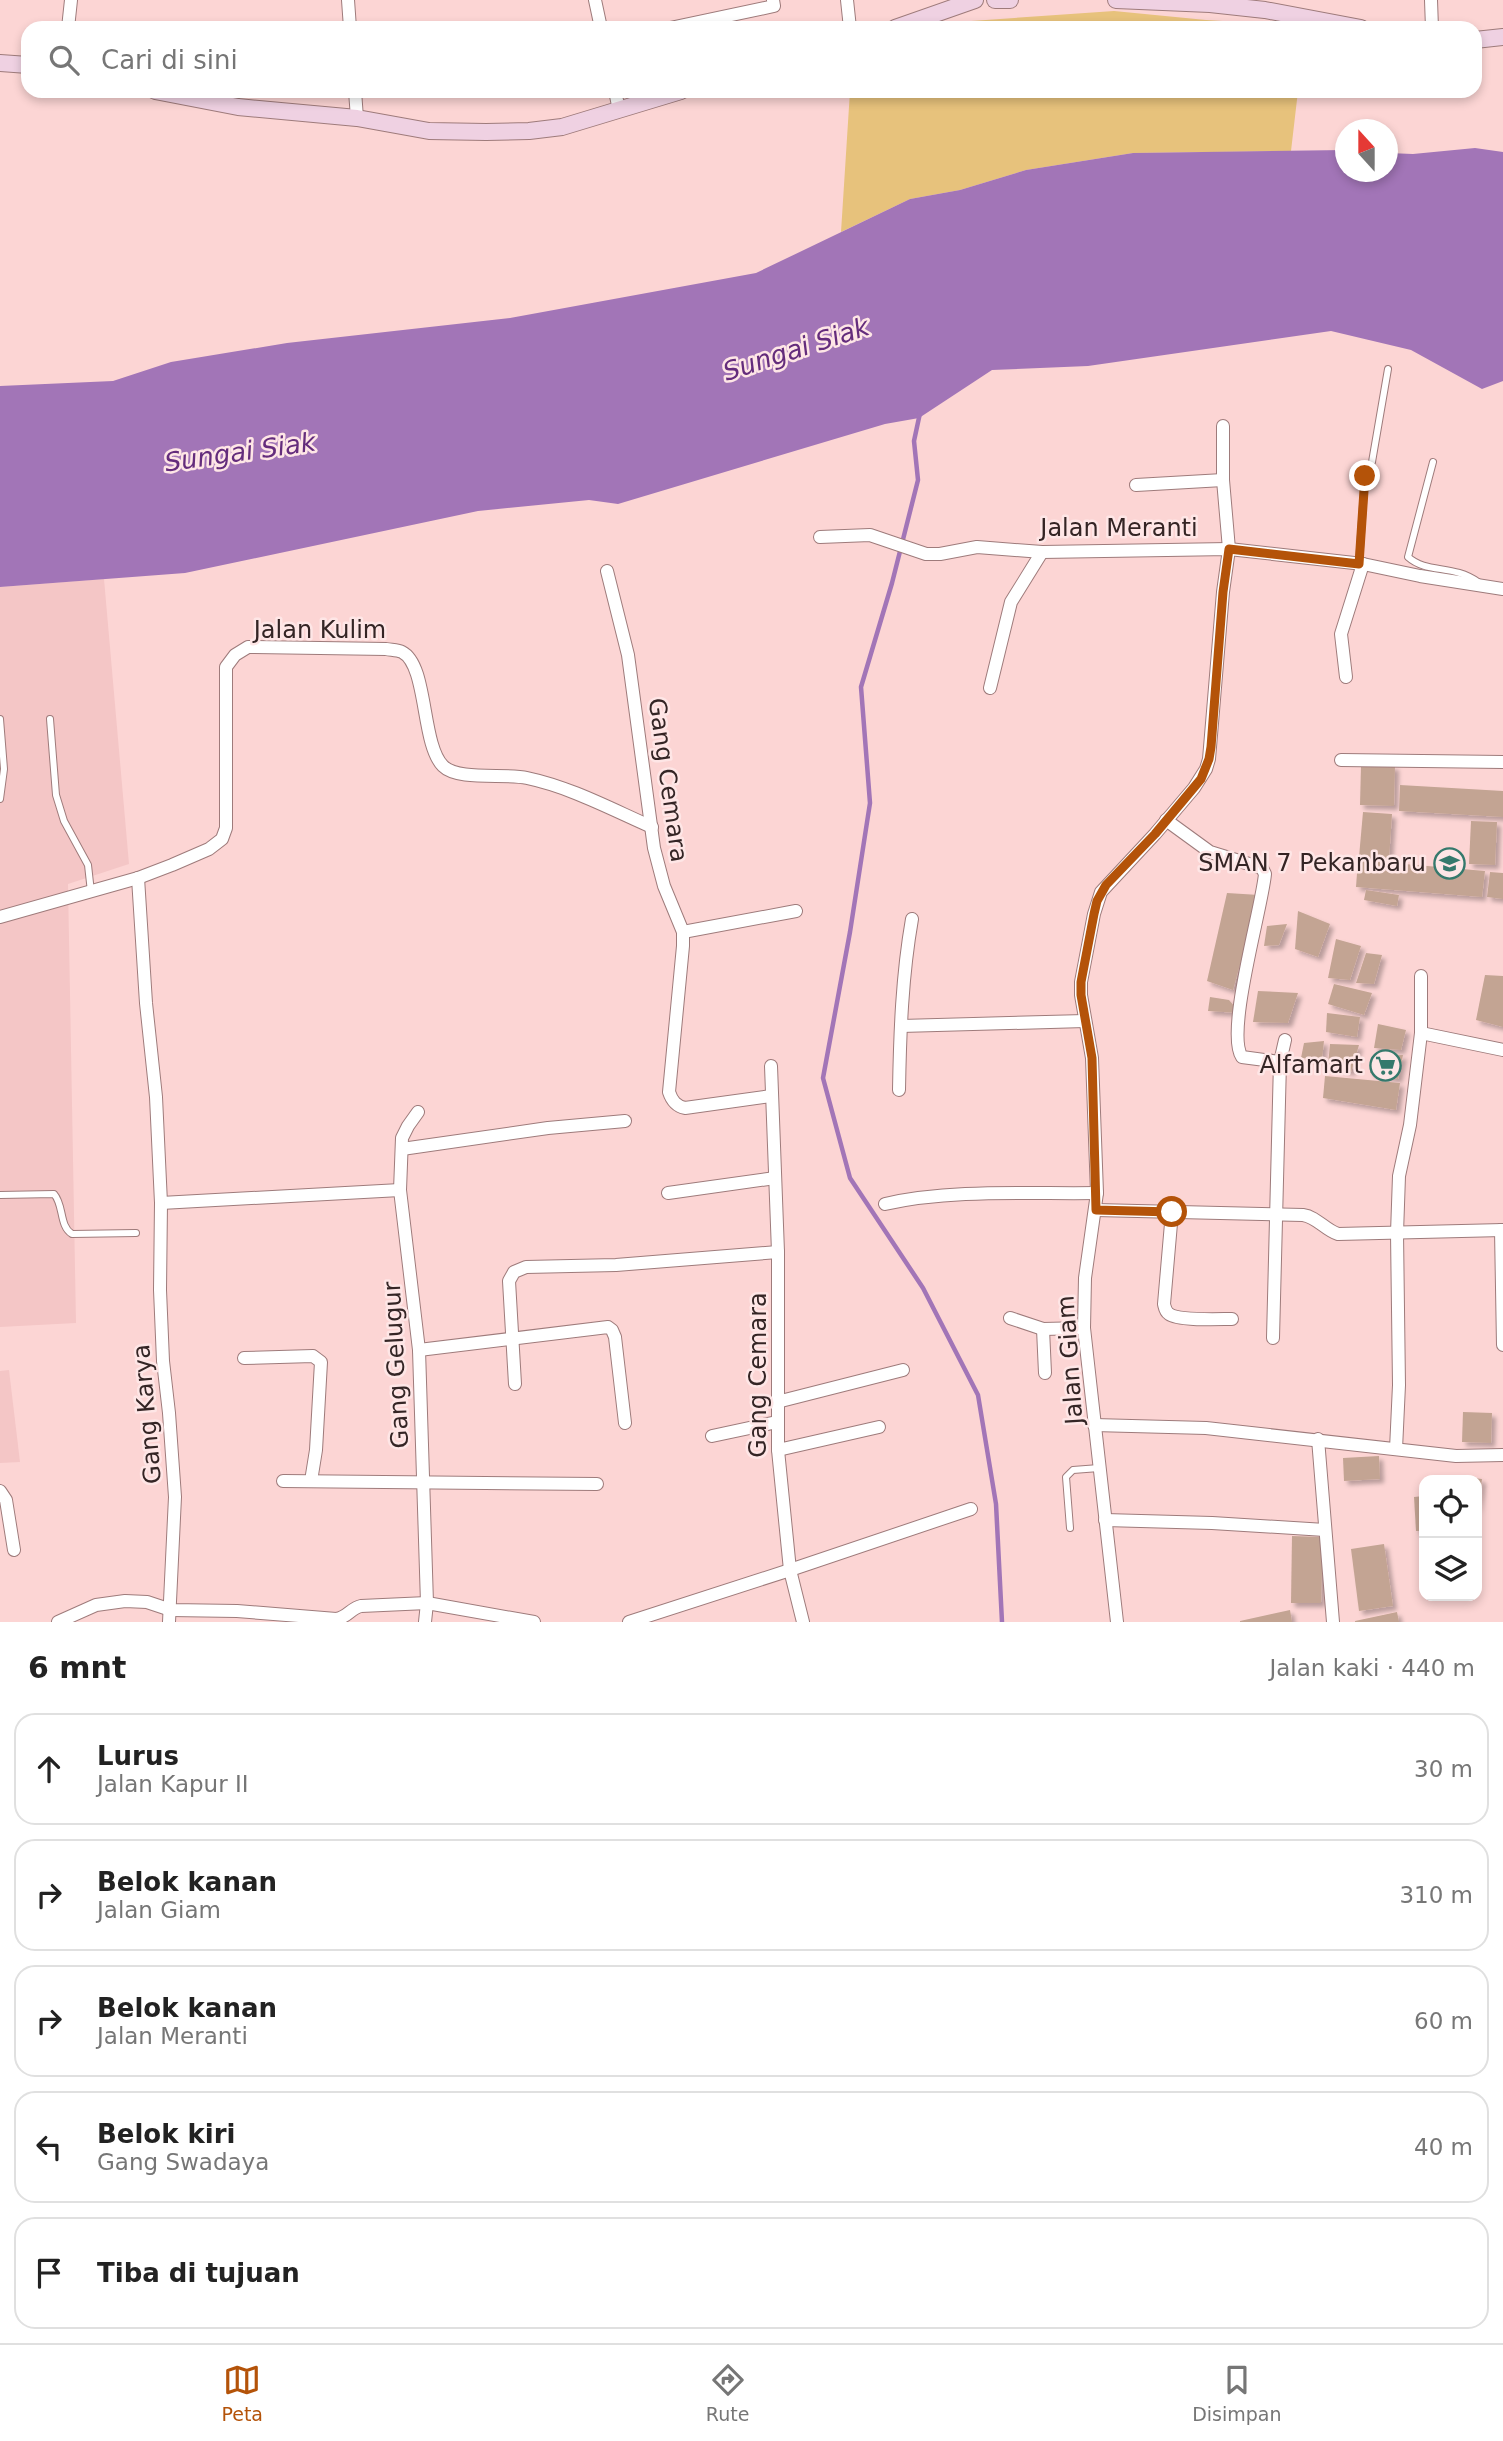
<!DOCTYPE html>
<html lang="id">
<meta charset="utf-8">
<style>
body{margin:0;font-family:"DejaVu Sans",sans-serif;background:#f2f2f2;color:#222}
.controls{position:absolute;right:21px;bottom:21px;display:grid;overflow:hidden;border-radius:14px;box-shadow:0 4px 10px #0003}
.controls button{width:63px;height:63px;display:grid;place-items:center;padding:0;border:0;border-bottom:2px solid #e0e0e0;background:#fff;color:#222;font:35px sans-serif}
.compass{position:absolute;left:1335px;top:119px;width:63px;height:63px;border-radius:50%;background:#fff;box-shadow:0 4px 10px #0003;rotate:339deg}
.stop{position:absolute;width:21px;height:21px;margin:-16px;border:5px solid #b45309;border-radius:50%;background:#fff}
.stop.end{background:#b45309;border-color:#fff;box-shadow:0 2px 7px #0008}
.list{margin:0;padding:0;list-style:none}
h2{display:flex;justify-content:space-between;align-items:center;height:91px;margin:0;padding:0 28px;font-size:30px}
h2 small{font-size:23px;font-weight:400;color:#767676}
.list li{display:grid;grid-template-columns:46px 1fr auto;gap:21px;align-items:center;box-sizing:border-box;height:112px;margin:0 14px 14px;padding:0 14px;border:2px solid #e0e0e0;border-radius:21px}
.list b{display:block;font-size:26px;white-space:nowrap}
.list p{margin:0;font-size:23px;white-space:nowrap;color:#767676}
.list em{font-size:23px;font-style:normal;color:#767676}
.icon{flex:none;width:38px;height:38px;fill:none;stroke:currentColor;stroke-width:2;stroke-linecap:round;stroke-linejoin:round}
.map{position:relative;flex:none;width:1503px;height:1622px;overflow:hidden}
.search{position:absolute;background:#fff;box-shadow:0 4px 10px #0003;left:21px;right:21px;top:21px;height:77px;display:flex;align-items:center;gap:18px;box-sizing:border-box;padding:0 24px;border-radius:21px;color:#767676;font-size:26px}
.sheet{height:721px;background:#fff}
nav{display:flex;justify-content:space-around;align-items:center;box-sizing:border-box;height:98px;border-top:2px solid #e0e0e0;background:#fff;font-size:19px;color:#767676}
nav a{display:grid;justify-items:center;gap:4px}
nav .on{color:#b45309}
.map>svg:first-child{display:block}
</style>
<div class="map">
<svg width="1503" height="1622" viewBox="0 0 1503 1622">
<defs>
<filter id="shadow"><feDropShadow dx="4" dy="4" stdDeviation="2" flood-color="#0004"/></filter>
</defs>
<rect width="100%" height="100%" fill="#fcd5d4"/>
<g fill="#f4c6c6">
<polygon points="104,579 129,864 68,884 76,1323 0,1327 0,587"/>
<polygon points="9,1370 20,1462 0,1463 0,1371"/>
</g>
<g fill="#e7c27c">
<polygon points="1114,11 1206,20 1305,26 1305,28 940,28 957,22"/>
<polygon points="850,91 1298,91 1291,151 1133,153 1026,170 960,190 910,199 841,232"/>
</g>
<polygon fill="#a275b7" points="1475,148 1503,152 1503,381 1482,389 1411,350 1331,331 1088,366 992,370 919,418 885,424 618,504 589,500 478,511 185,573 0,587 0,386 113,381 171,362 287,343 510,318 756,273 910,199 960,190 1026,170 1133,153 1345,150 1346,172 1388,172 1388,153 1413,154"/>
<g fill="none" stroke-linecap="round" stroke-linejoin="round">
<polyline stroke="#a275b7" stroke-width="4.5" points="920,413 914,441 918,480 892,583 861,687 870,803 850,932 823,1078 850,1178 923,1288 978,1395 996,1504 1002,1622"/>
</g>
<g fill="#c3a493" filter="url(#shadow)">
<polygon points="1361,766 1395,766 1394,806 1360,805"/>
<polygon points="1400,785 1503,791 1503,817 1399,811"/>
<polygon points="1363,812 1392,814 1389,859 1359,857"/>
<polygon points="1471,821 1497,822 1495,865 1469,864"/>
<polygon points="1358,860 1485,871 1482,897 1356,887"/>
<polygon points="1490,872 1503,873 1503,899 1487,897"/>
<polygon points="1366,890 1399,895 1397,906 1364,900"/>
<polygon points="1227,893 1259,895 1233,990 1207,981"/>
<polygon points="1298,911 1330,924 1318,957 1295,949"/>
<polygon points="1287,924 1279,945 1264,946 1267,926"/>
<polygon points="1336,939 1361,946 1350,980 1328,978"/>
<polygon points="1366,953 1382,955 1374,984 1356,983"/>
<polygon points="1485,975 1503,976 1503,1027 1476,1020"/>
<polygon points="1334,984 1372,993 1364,1015 1328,1004"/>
<polygon points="1258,991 1298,993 1288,1023 1253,1022"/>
<polygon points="1210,997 1229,1000 1240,1013 1208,1011"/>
<polygon points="1327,1013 1360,1017 1357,1037 1326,1032"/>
<polygon points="1378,1024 1406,1030 1401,1050 1374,1048"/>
<polygon points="1324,1041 1322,1059 1301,1058 1304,1043"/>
<polygon points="1330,1044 1359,1045 1351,1072 1328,1065"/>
<polygon points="1403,1055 1398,1079 1370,1073 1374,1056"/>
<polygon points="1325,1076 1400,1083 1396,1110 1323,1098"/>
<polygon points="1463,1412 1492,1413 1491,1443 1462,1442"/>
<polygon points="1379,1456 1380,1479 1344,1481 1343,1458"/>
<polygon points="1456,1476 1482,1479 1478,1511 1477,1480 1455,1480"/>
<polygon points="1424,1496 1424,1531 1416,1531 1414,1497"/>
<polygon points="1292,1536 1323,1537 1321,1603 1291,1603"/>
<polygon points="1384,1544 1393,1606 1359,1611 1351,1549"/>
<polygon points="1290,1610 1292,1622 1240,1622 1240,1621"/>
<polygon points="1397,1612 1399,1622 1355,1622 1355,1621"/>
</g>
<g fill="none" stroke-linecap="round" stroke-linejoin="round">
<defs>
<g id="lane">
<path d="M1433 462 1408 557C1427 574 1453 564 1478 582"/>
<polyline points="1359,563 1365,476 1372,462 1388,369"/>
<polyline points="0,719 4,769 0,799"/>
<polyline points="50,719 56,795 64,821 88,865 91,892"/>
<path d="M0 1195 54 1194C64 1205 59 1226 72 1234L136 1233"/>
<polyline points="1070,1528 1066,1477 1073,1470 1099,1468"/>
</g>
<g id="street">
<polyline points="348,0 350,28"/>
<polyline points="595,0 601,28"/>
<polyline points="847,0 850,28"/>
<polyline points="1431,0 1432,28"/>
<polyline points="68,28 71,0"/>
<polyline points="670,28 774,6 773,0"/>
<polyline points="355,91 357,118"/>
<polyline points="615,91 619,110"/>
<polyline points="1136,485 1223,480"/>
<polyline points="820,537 870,535 926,554 940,554 977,547 1042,552 1229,549 1363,564 1420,576 1503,589"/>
<path d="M607 571 628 655 654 848 664 886 683 932V946L669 1092C672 1101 676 1106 685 1108L771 1096"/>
<polyline points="1346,677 1341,634 1363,564"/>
<polyline points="990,688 1011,602 1042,552"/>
<polyline points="1341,760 1503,762"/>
<path d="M1166 820 1210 852 1262 868 1265 874C1262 908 1225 1033 1242 1057L1280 1062"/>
<polyline points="138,878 146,1003 156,1097 161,1203 160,1290 163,1361 169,1413 175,1497 169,1622"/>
<path d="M0 917 138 878 172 865 209 849 222 839 226 828V667L235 655 248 647 386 649C391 650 398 650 402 652 428 665 421 744 443 766 458 781 505 773 527 778 570 787 611 809 652 827"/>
<polyline points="683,932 796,911"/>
<polyline points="901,1026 1085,1021"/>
<polyline points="1421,1033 1503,1050"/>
<polyline points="771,1066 778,1252 778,1450 790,1570 803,1622"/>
<path d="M899 1090C900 1033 902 976 912 919"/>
<polyline points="418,1112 408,1126 402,1138 400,1190 419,1350 427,1603 425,1622"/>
<polyline points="402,1149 548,1128 625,1121"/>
<polyline points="668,1193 775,1178"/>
<polyline points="161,1203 400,1190"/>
<path d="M885 1204C951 1189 1029 1194 1097 1193"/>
<path d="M1096 1210 1303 1215C1317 1217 1325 1230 1338 1234L1503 1230"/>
<path d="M1172 1212 1164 1304C1165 1308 1165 1311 1169 1314 1179 1321 1219 1319 1232 1319"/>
<polyline points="1501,1230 1503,1345"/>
<polyline points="1010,1318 1043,1329 1084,1328"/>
<polyline points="1043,1329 1045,1373"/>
<polyline points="1273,1338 1280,1062 1285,1040"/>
<polyline points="419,1350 608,1327 612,1330 615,1337 625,1423"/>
<polyline points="244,1358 313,1356 321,1362 316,1450 311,1481"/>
<polyline points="515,1384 509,1281 514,1272 526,1267 616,1265 778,1252"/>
<polyline points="777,1402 903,1370"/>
<polyline points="1094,1425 1206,1428 1456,1456 1503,1455"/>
<polyline points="712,1436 777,1422"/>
<polyline points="1318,1439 1333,1622"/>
<polyline points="1396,1449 1399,1385 1397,1233 1399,1176 1410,1125 1421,1033 1421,976"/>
<polyline points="778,1450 879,1427"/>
<polyline points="283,1481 597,1484"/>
<polyline points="0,1491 6,1500 14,1550"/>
<polyline points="1105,1520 1212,1523 1325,1530"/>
<path d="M58 1622 96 1605 125 1601 147 1602 171 1610 237 1611 336 1619C347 1618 351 1608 361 1606L427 1603 534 1622"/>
<polyline points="629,1622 790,1570 971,1509"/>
<polyline points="1117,1622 1084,1328 1085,1278 1097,1193 1092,1058 1081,995 1081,982 1094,914 1101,892 1155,834 1194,788 1206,769 1209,759 1223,592 1229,549 1223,480 1223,426"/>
</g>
<g id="secondary">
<polyline points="995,0 1010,0"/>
<polyline points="1116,0 1210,4 1265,10 1361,28"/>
<polyline points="895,28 975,0"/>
<polyline points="1475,40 1503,37"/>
<polyline points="0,63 28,65"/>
<polyline points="155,91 238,107 357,118 429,131 486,132 529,131 562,127 681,91"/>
</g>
</defs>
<use href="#lane" stroke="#9e7b7b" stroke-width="8"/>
<use href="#street" stroke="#9e7b7b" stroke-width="14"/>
<use href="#secondary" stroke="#9e7b7b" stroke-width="18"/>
<use href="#lane" stroke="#fff" stroke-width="6"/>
<use href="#street" stroke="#fff" stroke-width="12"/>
<use href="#secondary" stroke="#efd1e2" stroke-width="16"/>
</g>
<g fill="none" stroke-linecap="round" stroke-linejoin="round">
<polyline stroke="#b45309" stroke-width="9" points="1172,1212 1096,1210 1092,1058 1081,995 1081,982 1094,914 1097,901 1106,885 1155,834 1201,779 1209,759 1211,747 1223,592 1229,549 1359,564 1365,476"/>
</g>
<defs>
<symbol id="school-ring" viewBox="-11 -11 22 22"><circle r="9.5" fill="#fee6e6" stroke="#35796c" stroke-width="1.5"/><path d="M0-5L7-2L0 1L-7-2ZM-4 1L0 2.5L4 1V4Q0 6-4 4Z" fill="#35796c"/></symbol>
<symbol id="supermarket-ring" viewBox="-11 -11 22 22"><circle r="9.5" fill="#fee6e6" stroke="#35796c" stroke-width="1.5"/><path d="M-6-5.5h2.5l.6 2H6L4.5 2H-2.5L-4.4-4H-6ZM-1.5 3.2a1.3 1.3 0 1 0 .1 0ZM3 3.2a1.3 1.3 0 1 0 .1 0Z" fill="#35796c"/></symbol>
</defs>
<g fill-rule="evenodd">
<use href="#school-ring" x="1432" y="846" width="35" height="35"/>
<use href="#supermarket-ring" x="1368" y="1048" width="35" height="35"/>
</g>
<g text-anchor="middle" stroke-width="5" stroke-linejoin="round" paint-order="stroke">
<g font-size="24" fill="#342525" stroke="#fee6e6">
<text x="1119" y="536">Jalan Meranti</text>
<text x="320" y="638">Jalan Kulim</text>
<text transform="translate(668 780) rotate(82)" y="8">Gang Cemara</text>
<text transform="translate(1070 1360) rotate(-94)" y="8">Jalan Giam</text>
<text transform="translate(396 1365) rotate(-93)" y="8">Gang Gelugur</text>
<text transform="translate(758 1375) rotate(-90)" y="8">Gang Cemara</text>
<text transform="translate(147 1414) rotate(-95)" y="8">Gang Karya</text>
</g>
<g font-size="24" fill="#342525" stroke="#fee6e6" text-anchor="end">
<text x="1426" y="871">SMAN 7 Pekanbaru</text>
<text x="1363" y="1073">Alfamart</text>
</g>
<g font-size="26" font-style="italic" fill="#642c7c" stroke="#fee6e6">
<text transform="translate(796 349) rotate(-18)" y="9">Sungai Siak</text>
<text transform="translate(240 452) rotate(-8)" y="9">Sungai Siak</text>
</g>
</g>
</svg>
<div class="controls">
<button><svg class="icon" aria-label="locate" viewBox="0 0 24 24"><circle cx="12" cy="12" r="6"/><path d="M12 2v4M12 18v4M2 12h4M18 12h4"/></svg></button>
<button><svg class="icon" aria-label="layers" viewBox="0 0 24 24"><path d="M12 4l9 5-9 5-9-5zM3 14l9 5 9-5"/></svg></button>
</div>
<svg class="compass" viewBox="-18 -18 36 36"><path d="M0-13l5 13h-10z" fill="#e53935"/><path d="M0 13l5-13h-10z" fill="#767676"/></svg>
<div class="stop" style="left:1172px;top:1212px"></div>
<div class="stop end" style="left:1365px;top:476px"></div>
<div class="search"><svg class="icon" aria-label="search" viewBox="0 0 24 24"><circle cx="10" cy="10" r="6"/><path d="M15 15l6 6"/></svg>Cari di sini</div>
</div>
<section class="sheet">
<h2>6 mnt<small>Jalan kaki · 440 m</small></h2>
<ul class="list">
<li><svg class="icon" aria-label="ahead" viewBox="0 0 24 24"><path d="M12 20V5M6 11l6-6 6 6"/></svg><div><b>Lurus</b><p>Jalan Kapur II</p></div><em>30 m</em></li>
<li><svg class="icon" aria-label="right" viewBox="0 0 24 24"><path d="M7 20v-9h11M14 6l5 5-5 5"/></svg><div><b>Belok kanan</b><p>Jalan Giam</p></div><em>310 m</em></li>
<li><svg class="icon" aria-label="right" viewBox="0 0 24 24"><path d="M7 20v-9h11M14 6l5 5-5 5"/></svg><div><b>Belok kanan</b><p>Jalan Meranti</p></div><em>60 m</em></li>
<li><svg class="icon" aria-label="left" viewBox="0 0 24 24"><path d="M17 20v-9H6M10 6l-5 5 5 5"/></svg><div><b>Belok kiri</b><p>Gang Swadaya</p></div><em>40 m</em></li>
<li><svg class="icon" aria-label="arrive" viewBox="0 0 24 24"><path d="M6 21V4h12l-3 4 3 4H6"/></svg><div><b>Tiba di tujuan</b></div></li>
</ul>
</section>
<nav>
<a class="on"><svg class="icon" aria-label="map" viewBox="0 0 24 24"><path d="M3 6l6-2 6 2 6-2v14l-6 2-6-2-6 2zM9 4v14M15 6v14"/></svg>Peta</a>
<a><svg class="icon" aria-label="directions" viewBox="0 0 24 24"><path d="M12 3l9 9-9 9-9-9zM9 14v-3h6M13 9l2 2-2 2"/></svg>Rute</a>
<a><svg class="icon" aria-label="saved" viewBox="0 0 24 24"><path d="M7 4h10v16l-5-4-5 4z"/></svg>Disimpan</a>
</nav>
